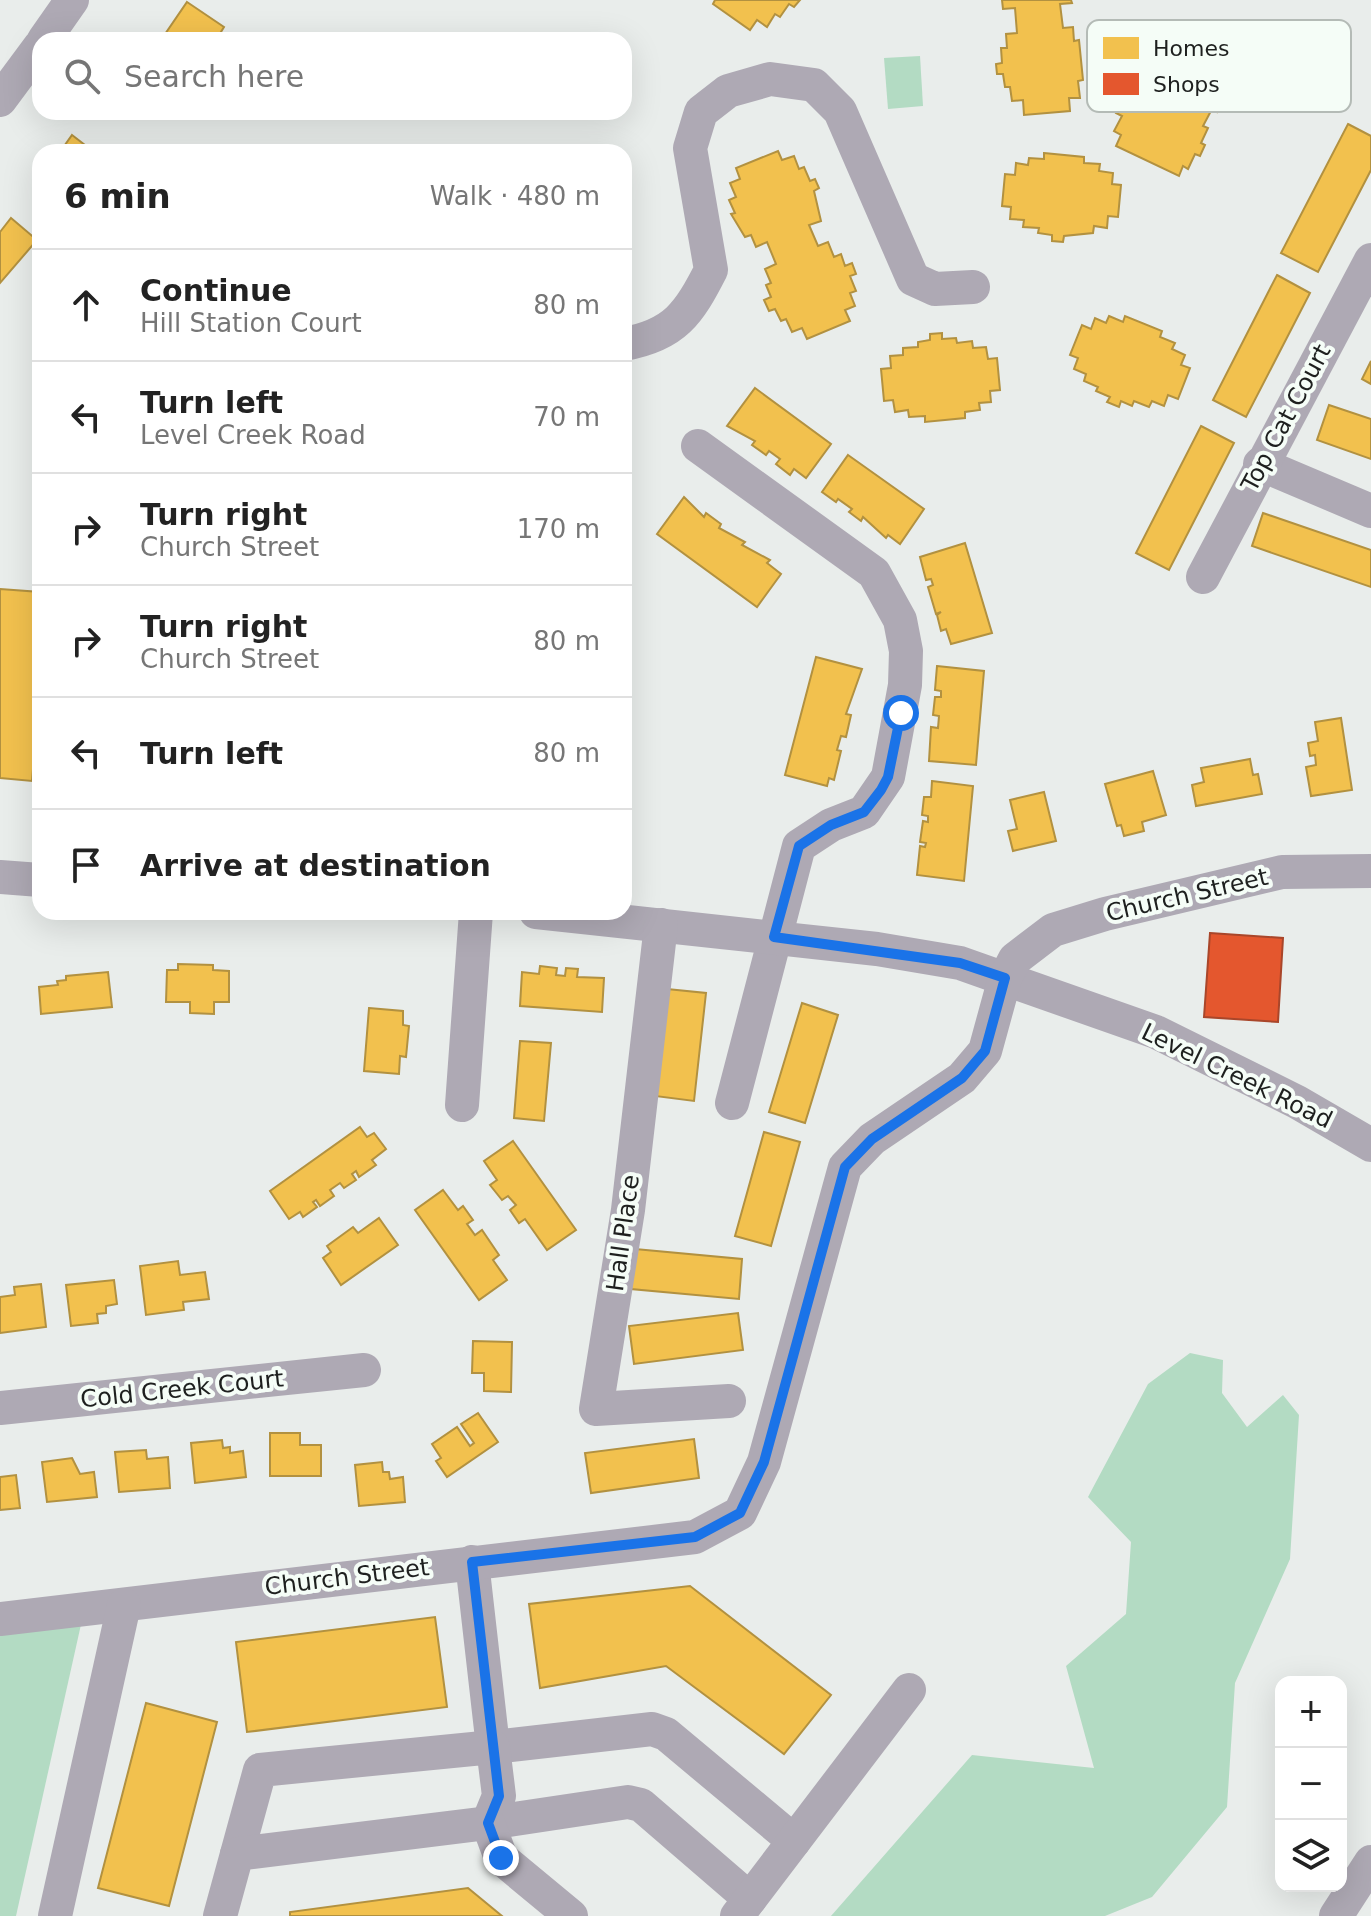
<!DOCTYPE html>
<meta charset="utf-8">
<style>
body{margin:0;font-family:"DejaVu Sans",sans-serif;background:#f2f2f2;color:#222}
.controls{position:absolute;right:24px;bottom:24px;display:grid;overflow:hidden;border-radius:16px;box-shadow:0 8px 32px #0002}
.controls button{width:72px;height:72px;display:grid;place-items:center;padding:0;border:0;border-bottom:2px solid #e0e0e0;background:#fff;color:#222;font:40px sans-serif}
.stop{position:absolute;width:24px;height:24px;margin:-18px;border:6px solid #1a73e8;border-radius:50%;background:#fff}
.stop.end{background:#1a73e8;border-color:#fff;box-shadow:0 2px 8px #0008}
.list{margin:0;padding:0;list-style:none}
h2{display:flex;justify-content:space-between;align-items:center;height:104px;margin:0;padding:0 32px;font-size:34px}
h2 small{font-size:26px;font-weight:400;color:#767676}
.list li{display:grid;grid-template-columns:52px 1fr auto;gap:24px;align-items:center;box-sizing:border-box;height:112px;padding:0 32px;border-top:2px solid #e0e0e0}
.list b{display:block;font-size:30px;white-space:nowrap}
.list p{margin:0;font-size:26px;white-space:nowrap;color:#767676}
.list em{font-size:26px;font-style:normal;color:#767676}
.icon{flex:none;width:44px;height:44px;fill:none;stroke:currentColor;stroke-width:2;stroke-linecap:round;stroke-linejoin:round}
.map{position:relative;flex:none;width:1371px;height:1916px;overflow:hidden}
.search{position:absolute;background:#fff;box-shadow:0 8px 32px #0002;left:32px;top:32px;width:600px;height:88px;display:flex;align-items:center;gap:20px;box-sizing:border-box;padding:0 28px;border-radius:24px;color:#767676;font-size:30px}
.panel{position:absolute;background:#fff;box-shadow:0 8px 32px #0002;left:32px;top:144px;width:600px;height:776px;border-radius:24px}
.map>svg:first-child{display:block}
</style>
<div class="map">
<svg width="1371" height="1916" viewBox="0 0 1371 1916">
<rect width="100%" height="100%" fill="#e9edeb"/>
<g fill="#b3dbc3">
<polygon points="920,56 923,106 888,109 884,58"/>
<polygon points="1190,1353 1223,1360 1222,1393 1247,1427 1283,1395 1299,1415 1290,1559 1235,1683 1227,1807 1152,1897 1105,1916 831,1916 972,1755 1094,1768 1066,1666 1126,1614 1131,1542 1088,1497 1148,1384"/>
<polygon points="82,1620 16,1916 0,1916 0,1628"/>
</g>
<g fill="#f2c14e" stroke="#b29140" stroke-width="2">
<polygon points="715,0 800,0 794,7 789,4 780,17 775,14 767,27 757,20 750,30 713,4"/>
<polygon points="1002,0 1071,0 1072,3 1060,4 1063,28 1073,27 1074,41 1079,40 1083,80 1078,81 1080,98 1069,98 1070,111 1024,115 1023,100 1012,101 1010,87 1005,87 1003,74 997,74 996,64 1002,63 1001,48 1007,48 1006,34 1017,33 1015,8 1003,9"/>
<polygon points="187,2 224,27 216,40 161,40"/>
<polygon points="1175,25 1237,56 1232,67 1237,70 1231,84 1236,87 1230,99 1225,96 1217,112 1212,109 1203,126 1208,128 1201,143 1205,145 1200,156 1195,154 1188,169 1183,166 1179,176 1116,146 1121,135 1114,131 1122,116 1116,113 1121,102 1127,105 1134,91 1141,94 1150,77 1144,74 1152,58 1146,55 1151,45 1157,48 1165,31 1170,33"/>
<polygon points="1348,124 1371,136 1371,170 1318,272 1281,253"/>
<polygon points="72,135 94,152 60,152"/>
<polygon points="778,151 782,160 794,156 799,169 804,167 810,181 815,179 819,188 814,191 821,221 809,225 818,246 828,242 834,257 841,254 845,266 852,263 856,274 850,276 856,291 850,293 855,306 845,310 850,321 807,339 802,328 792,332 786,319 781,321 775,309 769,311 764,300 771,297 766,285 771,283 765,269 776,264 767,242 756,247 751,235 745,237 731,214 735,213 729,200 736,197 730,183 740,179 736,168"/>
<polygon points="1044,153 1084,157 1084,163 1100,164 1099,171 1113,173 1112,184 1121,185 1118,217 1108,216 1107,228 1094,226 1093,233 1064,236 1063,242 1052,241 1052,235 1038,233 1039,228 1023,227 1024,220 1010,219 1011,207 1002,206 1005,174 1015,175 1016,163 1028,165 1029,158 1044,159"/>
<polygon points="11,218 37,240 0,283 0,232"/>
<polygon points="1277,275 1310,293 1246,417 1213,400"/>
<polygon points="1109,316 1123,322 1125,316 1162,331 1160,337 1175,343 1172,349 1185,355 1181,365 1190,368 1178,399 1168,395 1164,406 1152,401 1149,407 1134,401 1132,406 1121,401 1119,407 1107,402 1110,397 1096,391 1098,387 1084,381 1086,374 1074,369 1078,358 1070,355 1082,325 1091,329 1095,318 1106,323"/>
<polygon points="942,333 942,339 956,338 957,343 972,341 973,348 986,347 988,359 997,358 1000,390 990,391 991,402 979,403 980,410 965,412 965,418 925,422 925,416 909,417 908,410 895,412 893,400 884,401 881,369 891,368 890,356 903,355 903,348 918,347 918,342 930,340 930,334"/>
<polygon points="1371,361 1371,384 1362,379"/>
<polygon points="755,388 831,444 806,478 794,469 790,475 776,464 780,459 769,451 766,455 752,445 755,441 727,426"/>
<polygon points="1329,405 1371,419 1371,459 1317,440"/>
<polygon points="1201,426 1234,443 1169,570 1136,553"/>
<polygon points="848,455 924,509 900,544 888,535 886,538 863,517 861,521 849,512 852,509 838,499 836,502 822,492"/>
<polygon points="684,497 704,517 706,513 721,524 719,528 745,542 742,545 770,560 767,563 781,574 757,607 657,534"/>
<polygon points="1263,513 1371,550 1371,587 1252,546"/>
<polygon points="965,543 992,633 951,644 946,629 941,631 937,615 941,612 936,614 928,587 933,585 931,579 926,580 920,557"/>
<polygon points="0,589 40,592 40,769 33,769 32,781 0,778"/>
<polygon points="816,657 862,669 846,714 851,715 846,737 841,736 837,750 841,751 834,780 829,778 827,786 785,775"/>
<polygon points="937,666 984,671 976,765 929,761 931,727 938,728 939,716 933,715 935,697 941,697 941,691 935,690"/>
<polygon points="1341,718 1352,790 1311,796 1306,767 1316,765 1315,755 1310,756 1308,743 1318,741 1315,722"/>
<polygon points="1250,759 1253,775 1258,774 1262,794 1196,806 1192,785 1204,782 1201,768"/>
<polygon points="1153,771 1166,815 1142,822 1144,831 1124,836 1121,825 1117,826 1105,784"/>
<polygon points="932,781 973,786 964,881 917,875 920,846 925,847 926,843 920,842 923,821 928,822 928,816 922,815 924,797 931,797"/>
<polygon points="1044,792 1056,841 1013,851 1008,831 1017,829 1010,800"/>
<polygon points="178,964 213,965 213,970 229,971 229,1002 214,1002 214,1014 190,1013 190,1002 166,1002 167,970 178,970"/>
<polygon points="540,966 557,968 556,975 565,976 566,968 578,969 577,977 604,978 602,1012 520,1006 522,972 539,974"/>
<polygon points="108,972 112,1007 41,1014 39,987 58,985 57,981 66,980 66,976"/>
<polygon points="667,989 706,993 694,1101 655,1096"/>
<polygon points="802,1003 838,1015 805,1123 769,1112"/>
<polygon points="369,1008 403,1011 403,1025 409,1026 406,1057 400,1056 399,1074 364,1071"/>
<polygon points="520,1041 551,1043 544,1121 514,1118"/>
<polygon points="360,1127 367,1137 374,1133 386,1149 372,1160 376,1165 359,1177 356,1171 352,1174 356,1180 344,1188 340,1183 330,1190 334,1196 320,1206 316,1200 313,1202 317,1207 303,1217 300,1212 289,1219 270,1191"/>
<polygon points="764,1132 800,1142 771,1246 735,1236"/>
<polygon points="513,1141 576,1230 547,1250 525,1219 519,1223 510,1210 516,1205 508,1196 502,1200 490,1185 497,1180 484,1161"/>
<polygon points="443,1190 458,1210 463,1206 473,1220 467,1224 475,1235 482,1230 499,1255 493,1260 507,1280 479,1300 415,1210"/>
<polygon points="379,1218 398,1245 341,1285 323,1258 331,1252 327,1246 353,1227 358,1233"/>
<polygon points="635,1249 742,1259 739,1299 631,1289"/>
<polygon points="178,1261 180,1275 205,1272 209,1299 183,1302 184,1310 146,1315 140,1266"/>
<polygon points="114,1280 117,1304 106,1306 106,1313 97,1314 98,1323 71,1326 66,1285"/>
<polygon points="41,1284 46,1327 0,1333 0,1297 15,1295 14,1287"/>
<polygon points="738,1313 743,1350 634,1364 629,1326"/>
<polygon points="473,1341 512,1342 511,1392 484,1391 484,1373 472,1373"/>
<polygon points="478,1413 498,1442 447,1477 436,1461 441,1458 432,1444 457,1427 470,1446 474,1443 461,1424"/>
<polygon points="270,1433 300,1433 300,1445 321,1445 321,1476 270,1476"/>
<polygon points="694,1439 699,1478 591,1493 585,1453"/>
<polygon points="222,1440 223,1448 230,1447 230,1453 243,1451 246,1477 195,1483 191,1443"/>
<polygon points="146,1450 147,1459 168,1457 170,1488 119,1492 115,1452"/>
<polygon points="72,1458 80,1474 94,1472 97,1497 47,1502 42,1462"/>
<polygon points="382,1462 383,1472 389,1472 390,1479 403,1477 405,1502 359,1506 355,1465"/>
<polygon points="16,1475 20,1508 0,1510 0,1477"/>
<polygon points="690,1586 831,1695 784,1754 666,1666 540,1688 529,1604"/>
<polygon points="435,1617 447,1707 247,1732 236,1642"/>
<polygon points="146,1703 217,1722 169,1906 98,1888"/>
<polygon points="468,1888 502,1916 290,1916 290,1912"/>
</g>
<polygon fill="#e4572e" stroke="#a9462a" stroke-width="2" points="1210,933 1283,938 1278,1022 1204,1017"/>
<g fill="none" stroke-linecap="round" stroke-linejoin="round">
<g stroke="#aea9b4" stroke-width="34">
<polyline points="44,40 72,0"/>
<polyline points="0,100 40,46"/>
<path d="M624 344C675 335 689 313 711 270L690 148 701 112 728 91 770 79 814 85 840 111 913 279 935 289 973 287"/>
<polyline points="698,446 874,573 900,620 906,651 905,685 888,777 864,812 831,825 799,846 732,1103"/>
<polyline points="1260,464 1371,511"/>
<polyline points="1203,577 1371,260"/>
<polyline points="0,877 40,880"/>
<polyline points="536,912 877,949 960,963 1156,1032 1297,1102 1371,1145"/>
<polyline points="661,925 628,1210 596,1409 729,1401"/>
<polyline points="462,1105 476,912"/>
<polyline points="0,1408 364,1370"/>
<polyline points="472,1562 493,1747 652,1729 666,1734 794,1841"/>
<polyline points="0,1619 695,1537 740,1513 764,1462 845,1167 872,1139 962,1078 985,1051 1005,978 1015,959 1053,930 1105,914 1282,872 1371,871"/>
<polyline points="237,1854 260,1770 493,1747 499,1796 488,1823 628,1802 641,1805 750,1899"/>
<polyline points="55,1916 124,1605"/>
<polyline points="220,1916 237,1854 488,1823 501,1858 571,1916"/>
<polyline points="737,1916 909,1690"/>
<polyline points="1336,1916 1371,1862"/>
</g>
</g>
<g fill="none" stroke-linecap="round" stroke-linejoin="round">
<polyline stroke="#1a73e8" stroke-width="10" points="501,1858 488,1823 499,1796 472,1562 695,1537 740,1513 764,1462 845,1167 872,1139 962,1078 985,1051 1005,978 960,963 774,937 799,846 831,825 864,812 881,790 888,777 901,713"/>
</g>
<g text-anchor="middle" stroke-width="8" stroke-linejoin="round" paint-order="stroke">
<g font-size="24" fill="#1e201f" stroke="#f5fdf7">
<text transform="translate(1286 418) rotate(-62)" y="8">Top Cat Court</text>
<text transform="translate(1187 895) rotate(-13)" y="8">Church Street</text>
<text transform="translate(1237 1076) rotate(26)" y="8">Level Creek Road</text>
<text transform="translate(623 1233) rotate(-82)" y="8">Hall Place</text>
<text transform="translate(182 1389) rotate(-6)" y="8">Cold Creek Court</text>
<text transform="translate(347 1577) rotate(-7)" y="8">Church Street</text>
</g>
</g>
<rect x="1087" y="20" width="264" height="92" rx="12" fill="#f5fdf7" stroke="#b4bbb6" stroke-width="2"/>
<rect x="1103" y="37" width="36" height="22" fill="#f2c14e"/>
<rect x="1103" y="73" width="36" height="22" fill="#e4572e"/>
<g font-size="22" fill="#1e201f">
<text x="1153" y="56">Homes</text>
<text x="1153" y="92">Shops</text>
</g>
</svg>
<div class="controls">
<button>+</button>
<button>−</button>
<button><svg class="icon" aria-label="layers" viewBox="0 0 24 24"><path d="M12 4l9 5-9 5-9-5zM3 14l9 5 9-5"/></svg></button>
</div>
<div class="stop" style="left:901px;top:713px"></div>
<div class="stop end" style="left:501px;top:1858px"></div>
<div class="search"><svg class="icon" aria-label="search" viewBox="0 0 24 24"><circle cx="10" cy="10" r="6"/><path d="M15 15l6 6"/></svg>Search here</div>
<section class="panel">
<h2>6 min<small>Walk · 480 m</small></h2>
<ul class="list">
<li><svg class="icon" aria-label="ahead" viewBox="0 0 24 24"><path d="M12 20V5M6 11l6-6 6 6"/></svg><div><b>Continue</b><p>Hill Station Court</p></div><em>80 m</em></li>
<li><svg class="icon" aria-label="left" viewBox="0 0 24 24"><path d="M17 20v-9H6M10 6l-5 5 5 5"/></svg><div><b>Turn left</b><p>Level Creek Road</p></div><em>70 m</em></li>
<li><svg class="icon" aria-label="right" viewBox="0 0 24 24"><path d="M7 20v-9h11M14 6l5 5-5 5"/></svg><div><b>Turn right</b><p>Church Street</p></div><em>170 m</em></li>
<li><svg class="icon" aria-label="right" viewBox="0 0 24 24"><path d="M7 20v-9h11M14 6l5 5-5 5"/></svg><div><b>Turn right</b><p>Church Street</p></div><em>80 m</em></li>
<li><svg class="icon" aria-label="left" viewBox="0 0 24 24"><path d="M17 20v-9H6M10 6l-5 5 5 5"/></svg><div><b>Turn left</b></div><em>80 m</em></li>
<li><svg class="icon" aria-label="arrive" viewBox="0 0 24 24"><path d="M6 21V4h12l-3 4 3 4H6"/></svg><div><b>Arrive at destination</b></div></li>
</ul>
</section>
</div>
